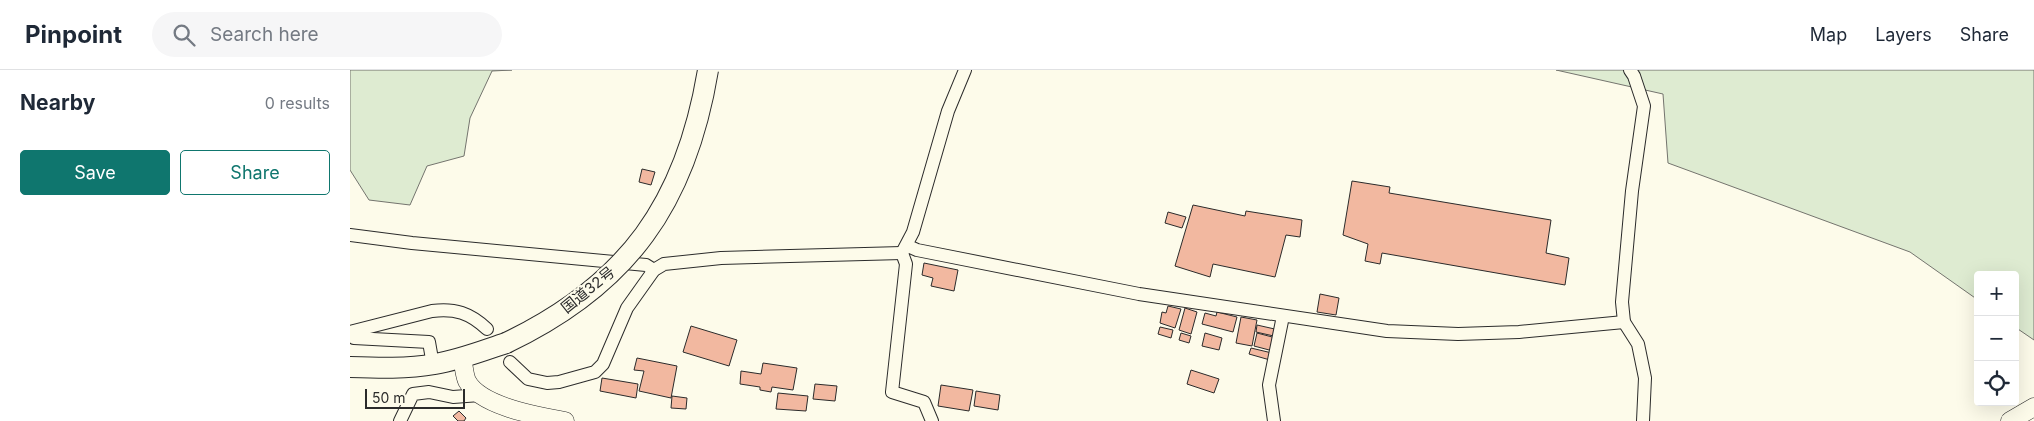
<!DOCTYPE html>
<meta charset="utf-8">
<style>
body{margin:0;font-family:Inter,"Noto Sans JP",sans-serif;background:#f6f6f7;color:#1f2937}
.controls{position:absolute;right:15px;bottom:15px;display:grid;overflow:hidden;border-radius:5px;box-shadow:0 5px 20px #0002}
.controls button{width:45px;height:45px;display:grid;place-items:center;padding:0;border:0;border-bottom:1px solid #e0e1e3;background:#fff;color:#1f2937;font:25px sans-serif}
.scale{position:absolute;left:15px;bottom:12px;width:100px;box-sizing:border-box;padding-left:5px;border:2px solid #2b2b2b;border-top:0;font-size:14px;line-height:18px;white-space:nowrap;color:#2b2b2b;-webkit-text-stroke:4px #fdfbea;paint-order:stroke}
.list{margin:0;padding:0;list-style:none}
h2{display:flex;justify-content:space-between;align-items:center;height:65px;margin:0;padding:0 20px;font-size:21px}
h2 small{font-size:16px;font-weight:400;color:#747a83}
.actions{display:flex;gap:10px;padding:15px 20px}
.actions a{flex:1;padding:11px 0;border:1px solid #0f766e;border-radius:5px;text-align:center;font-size:18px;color:#0f766e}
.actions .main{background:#0f766e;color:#fff}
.icon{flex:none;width:28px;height:28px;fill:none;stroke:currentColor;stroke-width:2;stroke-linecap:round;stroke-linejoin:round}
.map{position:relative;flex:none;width:1684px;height:351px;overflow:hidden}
header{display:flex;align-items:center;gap:30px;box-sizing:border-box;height:70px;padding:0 25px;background:#fff;border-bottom:1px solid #e0e1e3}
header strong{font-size:24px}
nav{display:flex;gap:28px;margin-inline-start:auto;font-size:18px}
.search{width:350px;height:45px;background:#f6f6f7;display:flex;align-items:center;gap:12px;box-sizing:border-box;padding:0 18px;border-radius:28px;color:#747a83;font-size:19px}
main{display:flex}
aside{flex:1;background:#fff}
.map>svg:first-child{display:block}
</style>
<header>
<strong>Pinpoint</strong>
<div class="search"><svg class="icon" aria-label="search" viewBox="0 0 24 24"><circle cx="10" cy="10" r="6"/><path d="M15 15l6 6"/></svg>Search here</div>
<nav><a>Map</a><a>Layers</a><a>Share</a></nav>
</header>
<main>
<aside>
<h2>Nearby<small>0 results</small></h2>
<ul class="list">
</ul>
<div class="actions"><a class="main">Save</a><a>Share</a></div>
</aside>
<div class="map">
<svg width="1684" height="351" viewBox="0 0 1684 351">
<rect width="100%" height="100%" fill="#fdfbea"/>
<g fill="#deebd1" stroke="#74746e">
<polygon points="0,0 162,0 142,1 120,48 114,86 77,96 60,135 19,130 0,100"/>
<polygon points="1206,0 1684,0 1684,270 1665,257 1665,205 1628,205 1628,230 1560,182 1318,93 1313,24"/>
</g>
<g fill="#f2b8a0" stroke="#2b2b2b">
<polygon points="292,99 305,102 301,115 289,112"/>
<polygon points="1002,111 1040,117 1039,123 1201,150 1196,183 1219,188 1215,215 1032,183 1030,194 1015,191 1018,174 993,165"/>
<polygon points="843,135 895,146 896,141 952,150 950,167 936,165 925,207 863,194 860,207 825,196"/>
<polygon points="818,142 836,147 832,158 815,153"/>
<polygon points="574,193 608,200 604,221 581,216 583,208 572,205"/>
<polygon points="970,224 989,228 986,245 967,242"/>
<polygon points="818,236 831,239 825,258 810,253 812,242 816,243"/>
<polygon points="835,238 847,242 841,264 829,260"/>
<polygon points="867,242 887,247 883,262 852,254 855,243 866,246"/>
<polygon points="891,247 907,250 902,276 886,273"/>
<polygon points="907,255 929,260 928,267 906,262"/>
<polygon points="341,256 387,270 379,296 333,282"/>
<polygon points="810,257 823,260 821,268 808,264"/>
<polygon points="831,263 841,266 839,273 829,270"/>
<polygon points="855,263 872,268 869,280 852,276"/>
<polygon points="907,263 926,268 923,281 904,276"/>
<polygon points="901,278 922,283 920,290 899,284"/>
<polygon points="287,288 327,296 321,328 289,321 294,301 284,300"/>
<polygon points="413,293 447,298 443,320 422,317 421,322 410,320 410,317 390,314 391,301 411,304"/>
<polygon points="841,300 869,309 864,323 837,314"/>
<polygon points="252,308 288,314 286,328 250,321"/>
<polygon points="465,314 487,316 485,331 463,329"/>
<polygon points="591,315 623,320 619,341 588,336"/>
<polygon points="626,321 650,325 648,340 624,336"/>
<polygon points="428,323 458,326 456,341 426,339"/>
<polygon points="322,326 337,328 336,339 321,338"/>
<polygon points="109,341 116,348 114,351 108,351 103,346"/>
</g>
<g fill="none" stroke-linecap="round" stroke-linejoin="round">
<defs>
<g id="minor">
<polyline points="1280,0 1284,6 1294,36 1282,121 1272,232 1274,252 1288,274 1295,308 1293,351"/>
<polyline points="0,165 62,173 296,195 304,200"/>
<polyline points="558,176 567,180 789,224 1037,261 1108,264 1169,262 1274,252"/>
<polyline points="553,181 563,162 598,41 615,0"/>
<polyline points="552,183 556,194 542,322 574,332 582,351"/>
<path d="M0 262 82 241C105 238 120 243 137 259"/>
<polyline points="2,262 4,268 79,272 83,295"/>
<polyline points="160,292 178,309 197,313 209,312 245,302 253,294 277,238 304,200 314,194 371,188 552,183"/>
<polyline points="50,351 63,324 79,322 103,327 130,325"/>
<polyline points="924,351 919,315 933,246"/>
</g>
<g id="secondary">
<path d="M112 288C114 296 114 304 117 311 131 337 189 346 215 351"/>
<polyline points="1660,351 1684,337"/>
</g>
<path id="trunk" d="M0 297C28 298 57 299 85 294 109 290 132 281 156 273"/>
</defs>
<use href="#minor" stroke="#2b2b2b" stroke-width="14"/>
<use href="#secondary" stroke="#2b2b2b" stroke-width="19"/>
<use href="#trunk" stroke="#2b2b2b" stroke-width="22"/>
<use href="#minor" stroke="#fdfbea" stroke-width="12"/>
<use href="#secondary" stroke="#fdfbea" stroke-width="18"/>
<use href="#trunk" stroke="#fdfbea" stroke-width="20"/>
<defs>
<path id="trunk-bridge" d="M156 273C278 215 336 133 358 0"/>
</defs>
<use href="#trunk-bridge" stroke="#2b2b2b" stroke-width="22" stroke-linecap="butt"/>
<use href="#trunk-bridge" stroke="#fdfbea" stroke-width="20"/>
</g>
<g text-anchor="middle" stroke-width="4" stroke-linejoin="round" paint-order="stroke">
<g font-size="15" fill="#2b2b2b" stroke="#fdfbea">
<text transform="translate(238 220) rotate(-39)" y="5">国道32号</text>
</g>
</g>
</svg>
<div class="controls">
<button>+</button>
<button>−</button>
<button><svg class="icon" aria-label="locate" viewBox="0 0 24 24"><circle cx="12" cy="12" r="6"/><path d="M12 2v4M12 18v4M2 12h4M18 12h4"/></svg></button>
</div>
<div class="scale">50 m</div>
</div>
</main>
